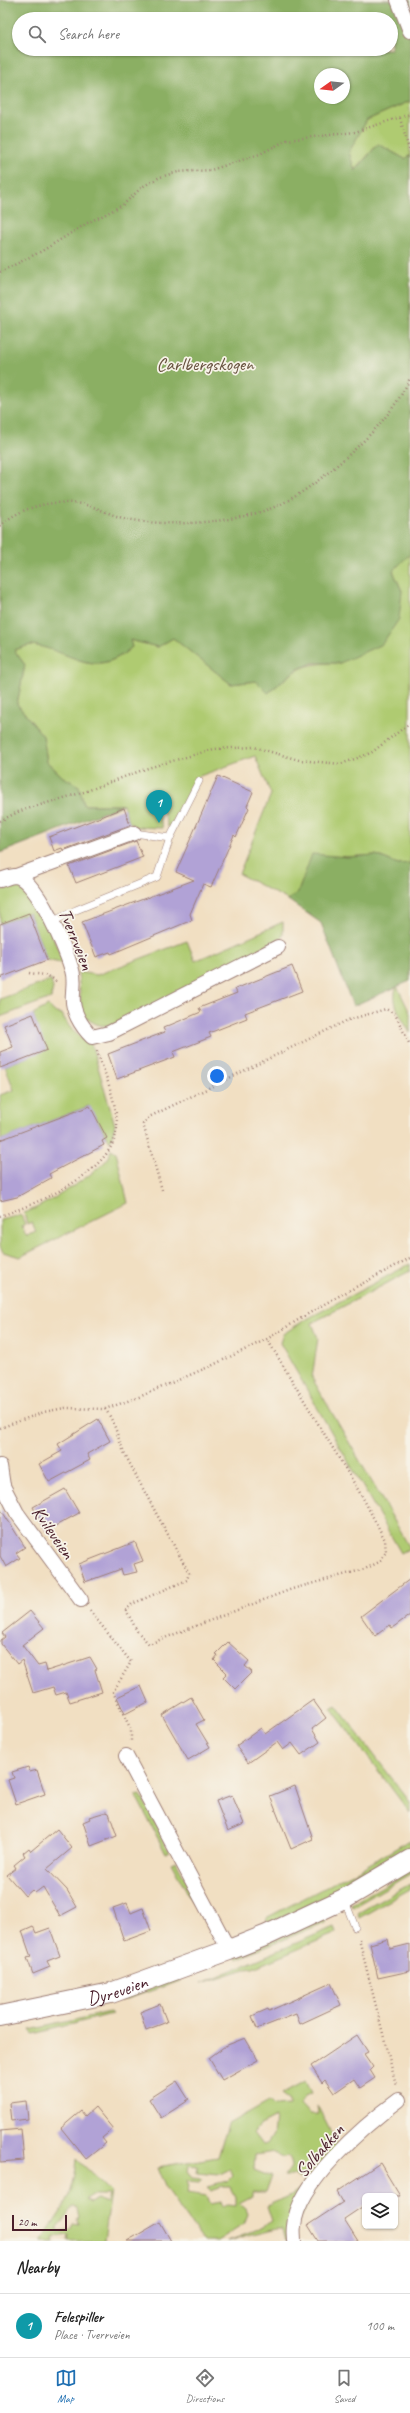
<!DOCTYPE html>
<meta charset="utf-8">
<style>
body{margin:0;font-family:Caveat,sans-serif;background:#f6f6f6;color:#222}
.controls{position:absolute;right:12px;bottom:12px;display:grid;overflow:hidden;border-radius:6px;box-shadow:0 1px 3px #0004}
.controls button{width:36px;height:36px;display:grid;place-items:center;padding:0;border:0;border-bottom:1px solid #e0e0e0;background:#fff;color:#222;font:20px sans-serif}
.compass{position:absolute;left:314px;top:68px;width:36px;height:36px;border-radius:50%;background:#fff;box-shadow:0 1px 3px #0004;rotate:255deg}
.scale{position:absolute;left:12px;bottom:10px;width:55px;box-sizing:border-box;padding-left:4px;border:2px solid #4a1f2b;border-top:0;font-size:11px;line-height:14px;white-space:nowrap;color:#4a1f2b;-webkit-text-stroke:3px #f7f3e8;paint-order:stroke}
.you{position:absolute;left:217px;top:1076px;width:14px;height:14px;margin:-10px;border:3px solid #fff;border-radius:50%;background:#1a73e8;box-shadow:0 0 0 6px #1a73e833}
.badge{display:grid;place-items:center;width:26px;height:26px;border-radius:50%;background:#1f6fb2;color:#fff;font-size:13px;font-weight:700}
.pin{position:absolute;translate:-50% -33px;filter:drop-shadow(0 1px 2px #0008)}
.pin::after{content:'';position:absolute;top:21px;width:14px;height:12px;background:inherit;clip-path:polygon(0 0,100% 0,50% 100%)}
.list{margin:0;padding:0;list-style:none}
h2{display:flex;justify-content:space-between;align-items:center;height:52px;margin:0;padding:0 16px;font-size:17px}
h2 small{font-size:13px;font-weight:400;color:#767676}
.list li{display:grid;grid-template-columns:26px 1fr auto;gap:12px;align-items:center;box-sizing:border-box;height:64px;padding:0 16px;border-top:1px solid #e0e0e0}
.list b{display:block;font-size:15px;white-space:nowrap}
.list p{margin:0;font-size:13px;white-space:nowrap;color:#767676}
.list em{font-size:13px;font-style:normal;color:#767676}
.icon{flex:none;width:22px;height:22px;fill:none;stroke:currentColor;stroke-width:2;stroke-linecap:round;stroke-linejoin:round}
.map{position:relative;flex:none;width:410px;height:2241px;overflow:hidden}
.search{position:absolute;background:#fff;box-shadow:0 1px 3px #0004;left:12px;right:12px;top:12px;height:44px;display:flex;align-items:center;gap:10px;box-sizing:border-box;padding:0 14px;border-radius:22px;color:#767676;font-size:15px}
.sheet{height:116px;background:#fff}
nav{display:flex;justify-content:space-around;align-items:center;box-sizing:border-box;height:56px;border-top:1px solid #e0e0e0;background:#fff;font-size:11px;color:#767676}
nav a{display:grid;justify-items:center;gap:2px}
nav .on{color:#1f6fb2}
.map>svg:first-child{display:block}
</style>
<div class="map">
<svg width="410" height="2241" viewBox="0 0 410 2241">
<rect width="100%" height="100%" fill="#f7f3e8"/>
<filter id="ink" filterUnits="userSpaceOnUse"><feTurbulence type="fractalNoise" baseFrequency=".025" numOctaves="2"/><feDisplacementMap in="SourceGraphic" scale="8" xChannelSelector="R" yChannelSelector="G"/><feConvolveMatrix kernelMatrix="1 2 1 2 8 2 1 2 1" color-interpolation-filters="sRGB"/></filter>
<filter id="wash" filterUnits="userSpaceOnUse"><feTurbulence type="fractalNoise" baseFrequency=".012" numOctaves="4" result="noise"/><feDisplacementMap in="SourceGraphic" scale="16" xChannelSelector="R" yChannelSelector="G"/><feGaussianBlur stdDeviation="0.9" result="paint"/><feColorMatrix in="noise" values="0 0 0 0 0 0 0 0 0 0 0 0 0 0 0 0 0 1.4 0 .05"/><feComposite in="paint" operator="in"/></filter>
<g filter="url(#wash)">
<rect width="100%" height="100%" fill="#f1dfc2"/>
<g fill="#afcb71" stroke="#7c754e" fill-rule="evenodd">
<polygon points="410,101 410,155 405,159 378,144 354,171 349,152 367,120"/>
<path d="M410 554V863L398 864 376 855 347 857 313 855 298 892 288 900 239 874 271 794 255 756 197 777 172 825 168 827 162 808 166 806 163 797 154 800 163 828 136 827 129 822 123 805H84L79 786 63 777 47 762 43 736 17 704 25 665 14 650C19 649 26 645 32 645 73 650 93 682 132 647L129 640 158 647 173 638 231 684 256 681 268 693C298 668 301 663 340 663L402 591 393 571Z"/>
<path d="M19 887C39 899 55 942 64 964L47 960 29 913 0 924V890Z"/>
<path d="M283 922V935L279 939 115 1024C100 1028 93 1024 82 1014L78 972 97 975 187 941 195 961Z"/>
<polygon points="51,980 53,988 51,998 0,1017 0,999"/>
<path d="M397 986 410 1013V1033C403 1019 389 1002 397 986Z"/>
<path d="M48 1006 56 1013 62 1014C68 1028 78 1037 91 1043L115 1125 110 1142 89 1106 1 1140 0 1095 14 1090 5 1066 45 1050 33 1014Z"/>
<path d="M111 1149 116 1152 128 1203 20 1257 3 1252 0 1247V1220L21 1215 25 1224 22 1226 26 1236 36 1232 32 1222 27 1224 24 1213C41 1208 99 1172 108 1158 110 1156 110 1152 111 1149Z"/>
<polygon points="410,1264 410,1271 312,1323 318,1338 312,1378 410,1548 401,1553 280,1343 283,1334 305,1320"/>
<polygon points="336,1705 410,1802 410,1813 331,1708"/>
<polygon points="141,1795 170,1852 166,1854 136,1796"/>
<polygon points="410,1840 410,1850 330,1895 268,1924 266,1918 364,1867"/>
<polygon points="176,1861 200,1907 196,1909 171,1863"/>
<polygon points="410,1871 410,1874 353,1907 351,1904"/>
<polygon points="410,1884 410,1889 359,1918 358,1913"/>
<polygon points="325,1918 326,1922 237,1959 236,1956"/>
<polygon points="334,1927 336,1932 332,1935 253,1968 245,1969 202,1983"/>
<polygon points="179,1978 180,1981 121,2001 121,1998"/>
<polygon points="110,2012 112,2014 33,2034 30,2030"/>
<path d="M305 2081 311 2093 305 2096 301 2104 310 2114H318L317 2105 338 2146 288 2241H285L282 2229H276L228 2241 255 2231 272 2221 267 2206C279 2199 305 2194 305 2176L298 2179 294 2176H285L291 2167 289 2156 283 2157 274 2152 255 2155 254 2170 264 2174 272 2175 266 2192H252V2196L239 2203 246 2209 248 2214 244 2224 217 2241H203L166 2189 157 2167 218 2157 228 2124 269 2101 274 2106 289 2105V2100L281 2094ZM275 2118 273 2135 267 2144 262 2145 253 2133 260 2126ZM189 2165 198 2166 197 2173 218 2175 230 2169 233 2176 227 2182 207 2187 211 2191 223 2187H230L235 2197V2206L227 2205 224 2207 221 2202 209 2204 206 2196 187 2193 189 2187 187 2181 199 2182 202 2179 193 2178 188 2172Z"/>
<path d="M77 2159 111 2192 104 2241H68L69 2235 53 2237 54 2241H40C63 2209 73 2200 77 2159ZM91 2195H109L107 2203 96 2199 90 2202 86 2199ZM75 2207 78 2209 80 2218 78 2220 79 2225 74 2224 71 2230 57 2231V2227Z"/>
</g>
<g fill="#8baf63" stroke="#6a6747" fill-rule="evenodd">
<path d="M0 0H410V101L367 120 349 152 355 171 378 144 405 159 410 155V554L393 571 402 591 399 619 382 644 340 663H313L296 670 268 693 256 681 231 684 173 638 158 647 130 640 132 647C94 681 73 651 32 645 27 645 19 649 14 650L25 665 17 704 43 736 47 762 63 777 79 786 84 805H123L0 853ZM19 19H391V49H19ZM320 74H344V98H320Z"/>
<polygon points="312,854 347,857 376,855 398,864 410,863 410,981 353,1006 321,923 288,900 298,892"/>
</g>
<g id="blocks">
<g fill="#b1a2d6">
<polygon points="218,776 253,792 247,806 249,808 236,837 234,835 211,887 203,884 190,914 192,920 111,954 110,952 96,957 82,922 194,880 176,872"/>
<polygon points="124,808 130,825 63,850 62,848 54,851 49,837"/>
<polygon points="136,841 143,857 76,883 69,866"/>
<polygon points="29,913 47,960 0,978 0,924"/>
<polygon points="292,966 302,991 245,1013 247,1018 209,1033 211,1037 173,1052 175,1057 117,1079 108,1054 165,1032 163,1028 201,1012 199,1008 237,993 235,989"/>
<polygon points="33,1014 47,1050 0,1068 0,1052 13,1047 4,1025"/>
<polygon points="90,1106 107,1138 102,1141 104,1145 49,1174 51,1178 17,1197 0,1201 0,1140"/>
<polygon points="98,1419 110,1441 87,1454 90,1460 49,1482 39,1464 62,1451 58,1444"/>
<polygon points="65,1489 79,1513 46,1531 33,1507"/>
<polygon points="0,1508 25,1547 16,1553 20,1558 6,1567 0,1556"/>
<polygon points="135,1542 143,1561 134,1564 137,1572 123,1575 121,1569 85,1582 79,1564"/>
<polygon points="410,1579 410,1615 392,1628 390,1625 375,1636 361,1616"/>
<polygon points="30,1611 44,1628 22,1645 38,1666 45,1664 47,1671 90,1657 97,1669 95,1670 102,1692 70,1702 66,1692 56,1695 53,1687 33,1693 22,1660 17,1664 1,1644 1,1640 5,1637 2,1633"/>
<polygon points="228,1642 249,1661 245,1666 252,1672 235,1689 223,1677 227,1673 214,1660 218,1655 216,1654"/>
<polygon points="141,1686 148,1702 125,1714 117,1697"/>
<polygon points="191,1697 204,1720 196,1724 210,1747 188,1760 162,1715"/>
<polygon points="313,1700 326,1718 312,1729 320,1742 301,1755 292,1743 283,1750 277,1742 248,1763 236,1746 261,1728 265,1734"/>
<polygon points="28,1767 30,1772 37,1770 45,1794 16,1804 8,1780 14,1778 12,1772"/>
<polygon points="295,1786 313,1839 291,1849 270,1796"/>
<polygon points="232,1795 244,1824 228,1831 216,1801"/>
<polygon points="106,1812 109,1813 117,1836 91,1846 83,1822 90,1819 89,1817"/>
<polygon points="57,1829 72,1848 47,1869 67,1890 77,1907 60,1916 43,1887 35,1893 32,1890 25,1896 7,1875 16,1868 14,1865 25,1856 23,1853 29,1848 31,1851"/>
<polygon points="127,1903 131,1913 143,1908 151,1931 124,1941 113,1908"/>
<polygon points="33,1926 36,1933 50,1928 60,1956 47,1961 50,1967 33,1974 27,1958 31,1957 22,1931"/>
<polygon points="388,1939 390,1949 410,1944 410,1971 378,1978 370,1944"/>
<polygon points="331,1983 341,2005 300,2024 296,2014 257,2029 252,2016 268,2009 269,2011"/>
<polygon points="160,2004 167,2022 146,2030 140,2012"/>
<polygon points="357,2035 368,2052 364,2054 373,2067 370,2070 375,2078 360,2088 354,2079 334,2093 325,2080 322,2083 311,2066"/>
<polygon points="245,2038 258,2060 222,2080 209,2058 225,2046"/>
<polygon points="177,2081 189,2100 161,2118 149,2099"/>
<polygon points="26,2101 28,2119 11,2121 9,2103"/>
<polygon points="95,2107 113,2129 102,2138 106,2143 86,2159 61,2128 81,2111 85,2116"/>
<polygon points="21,2129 24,2160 0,2162 0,2131"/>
<polygon points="380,2163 400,2196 365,2196 365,2205 344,2219 358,2241 318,2241 308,2225 343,2202 337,2192"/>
<polygon points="160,2222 171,2241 127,2241"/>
</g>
</g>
</g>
<g filter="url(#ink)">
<use href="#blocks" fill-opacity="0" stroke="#9e7f76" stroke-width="1"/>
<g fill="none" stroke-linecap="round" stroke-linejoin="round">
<defs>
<g id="lane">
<polyline points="134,833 170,838 199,781"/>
<polyline points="52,922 76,910 157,877 170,838"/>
<polyline points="345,1901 355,1927"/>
</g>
<g id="street">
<polyline points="398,0 410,31"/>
<polyline points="16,876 134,833"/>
<path d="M0 880C4 879 10 876 15 876 37 878 66 951 72 970 75 979 73 985 73 994 71 1010 81 1026 92 1037L109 1033 278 947"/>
<polyline points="0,1466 3,1486"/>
<polyline points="0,1487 3,1486 17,1513 81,1600"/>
<polyline points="126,1756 229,1950"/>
<path d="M294 2241C294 2236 293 2230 294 2226 297 2183 366 2124 399 2100"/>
</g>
<g id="secondary">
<path id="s1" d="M0 2016 111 1993 229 1950 267 1935 344 1899 410 1860"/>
</g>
</defs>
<use href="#lane" stroke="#9e7f76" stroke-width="8"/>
<use href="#street" stroke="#9e7f76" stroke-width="16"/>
<use href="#secondary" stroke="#9e7f76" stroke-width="22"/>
<g stroke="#9e7f76" stroke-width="2.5" stroke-dasharray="1 3" stroke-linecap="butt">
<polyline points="400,118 410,153"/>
<polyline points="0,272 42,251 89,222 104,215 124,204 142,187 160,177 178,172 211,170 260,154 287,140 355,132 410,114"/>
<path d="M0 526C23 504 61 498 90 506 103 510 115 517 128 519 170 528 246 523 285 502 306 491 326 475 343 460 369 437 396 410 410 378"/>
<polyline points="0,821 20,811 84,792 148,768 214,749 254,747 299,760 341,764 371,753 410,723"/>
<path d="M29 973C40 975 49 973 57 983"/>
<polyline points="162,1190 143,1124 149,1117 348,1020 386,1009 395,1014 410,1045"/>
<path d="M0 1216C37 1204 120 1170 117 1122 115 1098 105 1074 97 1051"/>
<path d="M105 1409C116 1423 118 1441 126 1456 146 1496 168 1534 189 1573L187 1580 132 1604 126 1610 137 1631 149 1644 292 1589 365 1569 379 1562 386 1552 385 1540 363 1498 267 1339"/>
<polyline points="0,1428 44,1412 65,1408 105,1409 139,1397 213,1365 267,1339 326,1303 410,1258"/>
<polyline points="90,1611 131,1662 113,1692 131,1730 131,1742"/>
<polyline points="359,1939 396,2085"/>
</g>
<use href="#lane" stroke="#fff" stroke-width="7"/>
<use href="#street" stroke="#fff" stroke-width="14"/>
<use href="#secondary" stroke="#fff" stroke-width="20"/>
</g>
</g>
<g text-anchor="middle" stroke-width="3.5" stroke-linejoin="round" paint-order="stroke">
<g font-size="19" fill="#685340" stroke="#f7f3e8">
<text x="205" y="370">Carlbergskogen</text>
</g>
<g font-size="19" fill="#4a1f2b" stroke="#f7f3e8">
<text transform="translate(77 939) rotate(68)" y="7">Tverrveien</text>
<text transform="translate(54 1532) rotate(55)" y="7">Kvileveien</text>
<text dy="7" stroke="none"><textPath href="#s1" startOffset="120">Dyreveien</textPath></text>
<text transform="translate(319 2150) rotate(-49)" y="7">Solbakken</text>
</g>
</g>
</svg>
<div class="controls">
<button><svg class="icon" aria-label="layers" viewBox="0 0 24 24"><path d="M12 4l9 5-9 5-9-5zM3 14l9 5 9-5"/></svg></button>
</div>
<svg class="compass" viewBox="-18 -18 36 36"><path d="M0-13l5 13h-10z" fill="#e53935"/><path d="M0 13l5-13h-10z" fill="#767676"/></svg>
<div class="scale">20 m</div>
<div class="you"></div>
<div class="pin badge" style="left:159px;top:823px;background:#0f9aa8">1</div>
<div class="search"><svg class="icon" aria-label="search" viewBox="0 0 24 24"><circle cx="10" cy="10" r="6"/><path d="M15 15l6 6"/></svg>Search here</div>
</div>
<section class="sheet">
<h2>Nearby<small></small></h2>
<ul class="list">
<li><span class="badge" style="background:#0f9aa8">1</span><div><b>Felespiller</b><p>Place · Tverrveien</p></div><em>100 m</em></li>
</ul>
</section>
<nav>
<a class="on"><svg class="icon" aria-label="map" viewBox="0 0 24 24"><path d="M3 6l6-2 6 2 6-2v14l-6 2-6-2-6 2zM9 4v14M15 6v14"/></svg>Map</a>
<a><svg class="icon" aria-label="directions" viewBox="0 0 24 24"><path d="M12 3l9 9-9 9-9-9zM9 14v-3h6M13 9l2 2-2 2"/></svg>Directions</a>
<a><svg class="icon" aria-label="saved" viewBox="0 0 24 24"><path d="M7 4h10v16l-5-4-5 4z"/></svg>Saved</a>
</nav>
